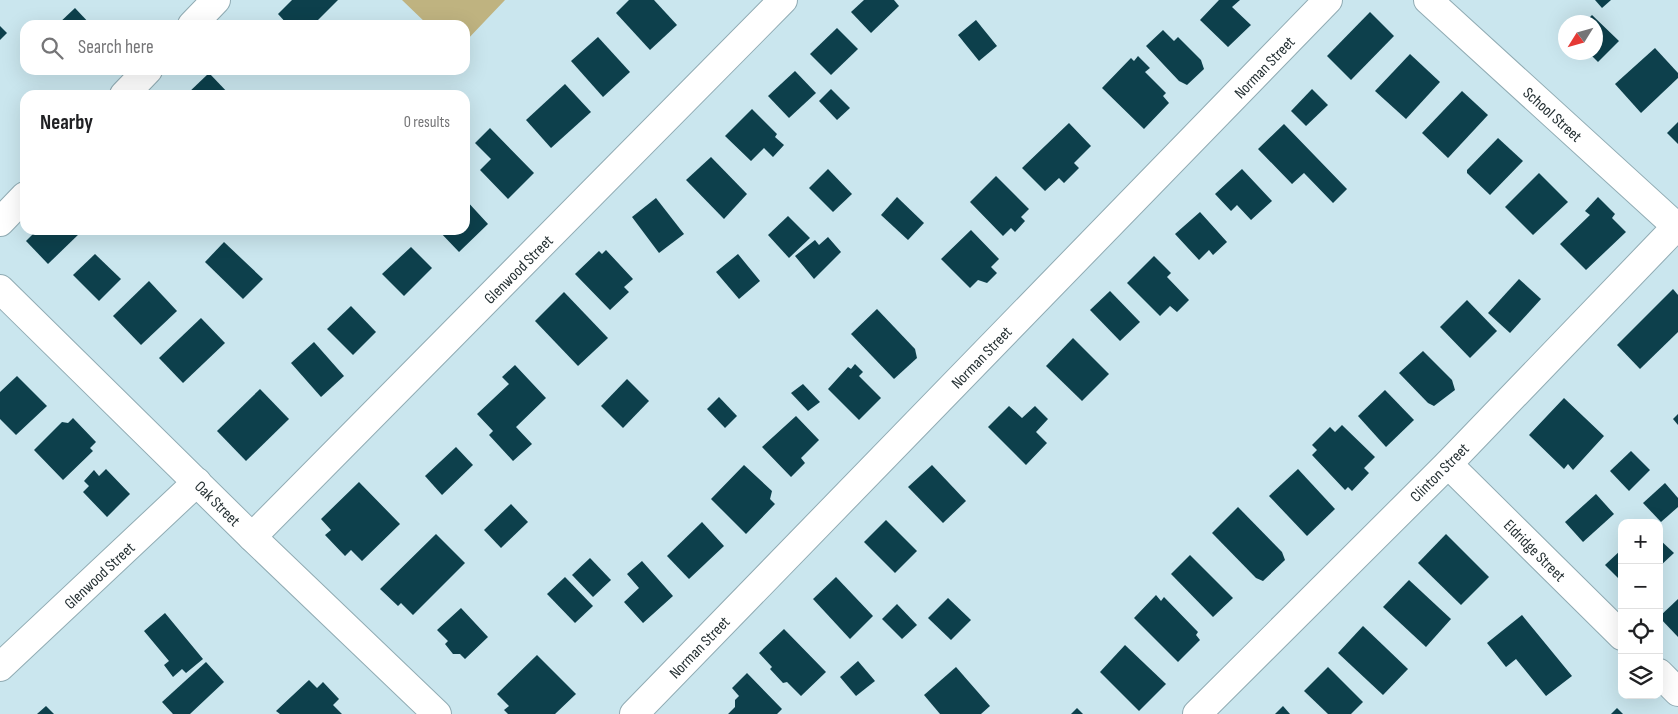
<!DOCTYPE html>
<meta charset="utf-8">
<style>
body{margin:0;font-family:"Sofia Sans Condensed",sans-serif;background:#f2f2f2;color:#202124}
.controls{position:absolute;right:15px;bottom:15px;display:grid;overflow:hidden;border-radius:10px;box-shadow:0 5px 20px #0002}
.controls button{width:45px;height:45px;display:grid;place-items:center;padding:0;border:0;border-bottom:1px solid #e0e0e0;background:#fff;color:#202124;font:25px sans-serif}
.compass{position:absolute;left:1558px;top:15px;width:45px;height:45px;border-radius:50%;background:#fff;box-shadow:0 5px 20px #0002;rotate:233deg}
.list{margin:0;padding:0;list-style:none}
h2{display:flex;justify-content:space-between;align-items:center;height:65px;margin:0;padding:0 20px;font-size:21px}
h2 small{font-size:16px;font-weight:400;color:#757577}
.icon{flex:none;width:28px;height:28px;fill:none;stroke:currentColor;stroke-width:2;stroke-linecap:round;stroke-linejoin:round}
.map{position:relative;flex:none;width:1678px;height:714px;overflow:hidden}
.search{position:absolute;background:#fff;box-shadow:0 5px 20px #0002;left:20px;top:20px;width:450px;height:55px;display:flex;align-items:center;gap:12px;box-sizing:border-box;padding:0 18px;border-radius:15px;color:#757577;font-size:19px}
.panel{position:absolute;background:#fff;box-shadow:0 5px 20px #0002;left:20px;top:90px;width:450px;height:145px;border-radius:15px}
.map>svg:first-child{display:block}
</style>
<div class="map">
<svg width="1678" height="714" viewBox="0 0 1678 714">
<rect width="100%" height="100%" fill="#cae6ee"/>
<polygon fill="#bfb380" points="402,0 505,0 465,42 465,25 428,25"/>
<g fill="#0d404c">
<polygon points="292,0 338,0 313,25 288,25 278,14"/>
<polygon points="629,0 654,0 677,25 650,50 616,13"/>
<polygon points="864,0 894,0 899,6 871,33 851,12"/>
<polygon points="1219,0 1240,0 1232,7 1251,25 1228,47 1200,20"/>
<polygon points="1595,0 1611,0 1602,8"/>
<polygon points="75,8 91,25 57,25"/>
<polygon points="1370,12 1394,36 1351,80 1327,56"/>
<polygon points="1592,15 1619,41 1598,62 1590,54 1587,57 1583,52 1596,52 1596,22 1585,22"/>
<polygon points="976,20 997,46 979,61 958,35"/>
<polygon points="0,26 7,33 0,40"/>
<polygon points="837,28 858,49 831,75 810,54"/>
<polygon points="1163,30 1174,41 1178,37 1201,60 1204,69 1187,85 1179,81 1146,46"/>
<polygon points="598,37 630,72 603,97 571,61"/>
<polygon points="1655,48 1678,73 1678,78 1641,113 1615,84"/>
<polygon points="1410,54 1440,82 1406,119 1375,91"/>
<polygon points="1138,56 1150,68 1145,72 1166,93 1163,96 1169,103 1144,129 1102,88 1131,58 1134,61"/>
<polygon points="795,71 816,93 789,118 768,96"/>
<polygon points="209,73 230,95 186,95"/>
<polygon points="565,84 591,112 551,148 526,120"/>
<polygon points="831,89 850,108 837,120 819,101"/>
<polygon points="1312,89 1328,105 1306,126 1291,111"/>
<polygon points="1462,91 1488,115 1448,158 1422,133"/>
<polygon points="752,109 777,134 775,137 784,145 773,157 764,148 751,161 725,136"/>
<polygon points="1678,122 1678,144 1667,133"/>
<polygon points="1069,123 1091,146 1074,163 1079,168 1064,183 1059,178 1045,191 1022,168"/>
<polygon points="1284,124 1347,189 1333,203 1304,173 1292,184 1258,149"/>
<polygon points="490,128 534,173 508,199 480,170 491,159 475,143"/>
<polygon points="1498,138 1523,161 1490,195 1467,173 1467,170"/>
<polygon points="711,157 747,194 724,219 686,180"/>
<polygon points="828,169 852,194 833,212 809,188"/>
<polygon points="1242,169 1272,201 1251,220 1237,205 1231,211 1215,194"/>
<polygon points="1539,173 1568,202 1533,235 1505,207"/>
<polygon points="996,176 1029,209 1021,217 1025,221 1015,232 1011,228 1003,236 970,202"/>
<polygon points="897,197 924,223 908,240 881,215"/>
<polygon points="1598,197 1615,214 1612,218 1626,232 1586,270 1560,244 1590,215 1585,211"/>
<polygon points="656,198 684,234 659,253 632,217"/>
<polygon points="465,199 488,224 459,252 438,230 465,230"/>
<polygon points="1200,212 1227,242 1213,255 1209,250 1199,260 1175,234"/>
<polygon points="788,216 810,238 789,258 768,235"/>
<polygon points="37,230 77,230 80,233 48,264 26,241"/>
<polygon points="971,230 999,259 991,267 997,273 987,283 978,280 970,288 941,259"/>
<polygon points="828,237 841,252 814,279 795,256 815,240 819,245"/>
<polygon points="224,242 263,279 243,299 205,262"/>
<polygon points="411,247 432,268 404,296 382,274"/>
<polygon points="606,250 633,279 624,287 629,292 610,310 575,274 599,251 602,254"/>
<polygon points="95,254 121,279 99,301 73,275"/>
<polygon points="738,254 760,281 739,299 716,272"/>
<polygon points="1154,256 1171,273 1167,277 1189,300 1177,312 1170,306 1160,316 1127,283"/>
<polygon points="1519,279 1541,299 1510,333 1488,313"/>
<polygon points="149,281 177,311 141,345 113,316"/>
<polygon points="1673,289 1678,295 1678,332 1640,369 1617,345"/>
<polygon points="1110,291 1140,322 1120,341 1090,310"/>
<polygon points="564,292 608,338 578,366 535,321"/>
<polygon points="1467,300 1497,331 1470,358 1440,327"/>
<polygon points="351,306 376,332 353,355 327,329"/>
<polygon points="877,309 915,349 917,358 894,379 851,334"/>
<polygon points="201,318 225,343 183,383 159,358"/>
<polygon points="1073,338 1109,374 1082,401 1046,366"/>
<polygon points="314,342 344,376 321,397 291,363"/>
<polygon points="1423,351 1452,380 1455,390 1434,406 1428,403 1399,373"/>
<polygon points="855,364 863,372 859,376 881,398 859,420 828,389 848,367 851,369"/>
<polygon points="515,365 546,398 516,427 532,444 513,461 489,435 493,431 477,414 509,384 502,377"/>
<polygon points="17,376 47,406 16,435 0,419 0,392"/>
<polygon points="627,379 649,401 623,428 601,406"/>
<polygon points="803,384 820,402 808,411 791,393"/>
<polygon points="260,389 289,419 246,461 217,431"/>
<polygon points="1385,390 1414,420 1386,447 1358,416"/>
<polygon points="719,397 737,416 725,428 707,409"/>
<polygon points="1564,398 1604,436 1573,470 1568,464 1564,469 1529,435"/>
<polygon points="1009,406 1022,418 1035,406 1048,419 1036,432 1047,443 1026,465 988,427"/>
<polygon points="1678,414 1678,425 1673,419"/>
<polygon points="796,416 819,440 801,458 805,463 791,477 762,447"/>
<polygon points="73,418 96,442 90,448 93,451 63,480 34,450 62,422 68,423"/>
<polygon points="1342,425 1375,457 1364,468 1369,473 1352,491 1348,487 1345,490 1312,455 1317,450 1312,445 1330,427 1335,432"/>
<polygon points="456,447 473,465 442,495 425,476"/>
<polygon points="1631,451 1650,470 1629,491 1610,471"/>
<polygon points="744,465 772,491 770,499 775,504 746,534 711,499"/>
<polygon points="932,465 966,501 943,523 908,487"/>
<polygon points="106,469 130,494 107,517 83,492 89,486 84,481 94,470 99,476"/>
<polygon points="1298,469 1335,509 1307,536 1269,496"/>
<polygon points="359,482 400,524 362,561 351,550 345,556 325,535 331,530 321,519"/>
<polygon points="1665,483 1678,498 1678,507 1661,522 1643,503"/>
<polygon points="1596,494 1614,514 1583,542 1565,522"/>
<polygon points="511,504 528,522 501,548 484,530"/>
<polygon points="1238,507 1282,552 1285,560 1263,581 1256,578 1212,533"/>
<polygon points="886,520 917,551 895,573 864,542"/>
<polygon points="702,522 724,546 689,579 667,556"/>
<polygon points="436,534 465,563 413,615 401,603 398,606 380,589"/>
<polygon points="1446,534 1489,577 1461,605 1418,563"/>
<polygon points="1659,539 1674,553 1659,567"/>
<polygon points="1622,549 1622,582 1605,565"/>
<polygon points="1190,555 1233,598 1213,617 1171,574"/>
<polygon points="590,558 611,580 593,597 572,575"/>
<polygon points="642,561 673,596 643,623 624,602 639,588 627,574"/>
<polygon points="565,577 593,606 575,623 547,594"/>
<polygon points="836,577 873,616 850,639 813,599"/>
<polygon points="1409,580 1451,619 1426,647 1383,607"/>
<polygon points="1156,595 1161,601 1164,597 1198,632 1196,635 1200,640 1178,662 1134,618"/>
<polygon points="948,598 971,620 951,640 928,618"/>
<polygon points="1678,599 1678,637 1659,617"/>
<polygon points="897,604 917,625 902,639 882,619"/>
<polygon points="461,608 488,637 465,659 460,654 453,654 445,644 448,641 437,630"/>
<polygon points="165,613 203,659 186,673 182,669 173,677 164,665 169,661 144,631"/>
<polygon points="1522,615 1572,676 1546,696 1516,659 1506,667 1487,643"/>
<polygon points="1363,626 1408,669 1383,695 1338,653"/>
<polygon points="784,629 826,672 801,696 787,682 783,683 770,669 772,667 759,653"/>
<polygon points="1125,645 1166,684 1139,711 1100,672"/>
<polygon points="537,655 576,694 555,714 508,714 504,710 509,706 497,694"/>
<polygon points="858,661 875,681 856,696 840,677"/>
<polygon points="206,662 224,682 190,714 173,714 162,702"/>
<polygon points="956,667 990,706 981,714 940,714 924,695"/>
<polygon points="1328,667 1363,702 1351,714 1328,714 1304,691"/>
<polygon points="747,673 782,709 777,714 728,714 735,707 735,700 739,696 732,688"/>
<polygon points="309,680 317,688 323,682 339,699 333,705 342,714 280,714 276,711"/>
<polygon points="46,706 54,714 37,714"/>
<polygon points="1283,706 1290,714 1275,714"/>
<polygon points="1077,708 1083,714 1071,714"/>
<polygon points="1617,708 1623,714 1611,714"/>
</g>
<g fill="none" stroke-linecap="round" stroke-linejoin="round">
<defs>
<g id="minor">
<polyline points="1428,0 1678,228"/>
<polyline points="192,25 216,0"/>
<polyline points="124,95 148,70"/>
<polyline points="0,222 25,196"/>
<polyline points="0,289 252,537 437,714"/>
<polyline points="1448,464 1622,636"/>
<polyline points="252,537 783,0"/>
<polyline points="0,667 197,482"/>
<polyline points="1659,673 1678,692"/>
<polyline points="634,714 1328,0"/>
<polyline points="1197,714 1448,464 1677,226"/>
</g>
</defs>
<use href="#minor" stroke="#90abb3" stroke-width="30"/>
<use href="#minor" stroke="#fff" stroke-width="28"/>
</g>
<g text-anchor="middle" stroke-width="5" stroke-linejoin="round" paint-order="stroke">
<g font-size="16" fill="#253033" stroke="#fff">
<text transform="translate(1264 67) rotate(-46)" y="6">Norman Street</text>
<text transform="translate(1553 114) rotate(42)" y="6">School Street</text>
<text transform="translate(518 269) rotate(-45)" y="6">Glenwood Street</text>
<text transform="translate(981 357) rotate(-46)" y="6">Norman Street</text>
<text transform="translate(1439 472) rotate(-45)" y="6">Clinton Street</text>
<text transform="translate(218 503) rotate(45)" y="6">Oak Street</text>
<text transform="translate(1535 550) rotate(45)" y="6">Eldridge Street</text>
<text transform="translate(99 575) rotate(-43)" y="6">Glenwood Street</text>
<text transform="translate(699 647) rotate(-46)" y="6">Norman Street</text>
</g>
</g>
</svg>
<div class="controls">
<button>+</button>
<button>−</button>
<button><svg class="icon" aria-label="locate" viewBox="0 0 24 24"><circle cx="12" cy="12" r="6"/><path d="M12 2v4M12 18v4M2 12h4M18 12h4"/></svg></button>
<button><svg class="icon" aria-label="layers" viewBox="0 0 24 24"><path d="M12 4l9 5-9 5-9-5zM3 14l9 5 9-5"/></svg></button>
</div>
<svg class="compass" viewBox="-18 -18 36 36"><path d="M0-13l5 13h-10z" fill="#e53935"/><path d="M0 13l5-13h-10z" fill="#757577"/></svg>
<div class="search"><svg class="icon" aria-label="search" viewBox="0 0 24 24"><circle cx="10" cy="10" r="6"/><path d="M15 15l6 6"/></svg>Search here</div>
<section class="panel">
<h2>Nearby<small>0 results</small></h2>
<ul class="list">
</ul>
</section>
</div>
